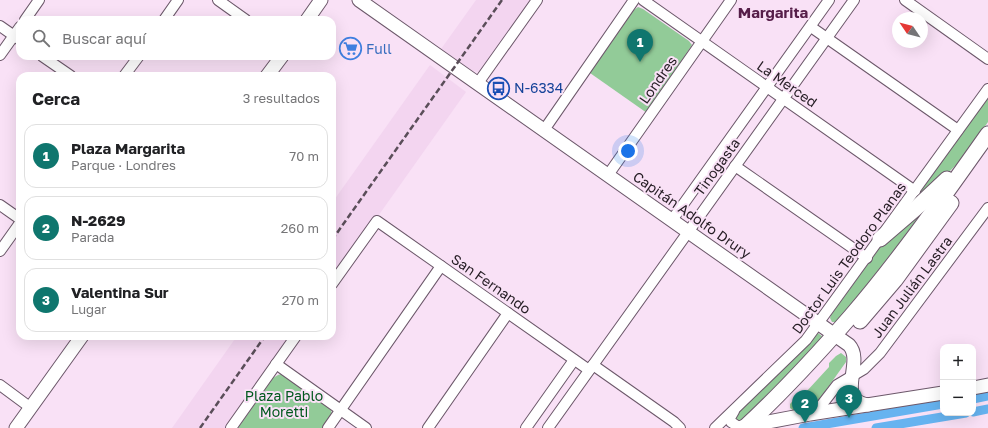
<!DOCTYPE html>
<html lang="es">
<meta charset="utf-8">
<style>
body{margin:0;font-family:"Golos Text",sans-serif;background:#f2f2f2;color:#202124}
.controls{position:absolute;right:12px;bottom:12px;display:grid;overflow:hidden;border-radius:8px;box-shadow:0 4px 16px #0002}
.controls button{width:36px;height:36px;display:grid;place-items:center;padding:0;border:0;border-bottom:1px solid #e0e0e0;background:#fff;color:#202124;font:20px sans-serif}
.compass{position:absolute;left:892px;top:12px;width:36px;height:36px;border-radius:50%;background:#fff;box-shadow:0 4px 16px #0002;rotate:305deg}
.you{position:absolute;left:628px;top:151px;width:14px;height:14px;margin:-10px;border:3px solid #fff;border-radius:50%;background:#1a73e8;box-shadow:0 0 0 6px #1a73e833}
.badge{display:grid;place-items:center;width:26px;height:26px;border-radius:50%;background:#0f766e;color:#fff;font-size:13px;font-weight:700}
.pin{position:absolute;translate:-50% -33px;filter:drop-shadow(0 1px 2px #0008)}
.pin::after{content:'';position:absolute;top:21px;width:14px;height:12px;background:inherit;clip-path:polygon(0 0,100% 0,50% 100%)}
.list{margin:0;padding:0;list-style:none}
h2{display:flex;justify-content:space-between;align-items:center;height:52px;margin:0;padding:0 16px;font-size:17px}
h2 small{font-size:13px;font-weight:400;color:#757577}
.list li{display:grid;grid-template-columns:26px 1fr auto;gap:12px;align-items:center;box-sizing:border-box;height:64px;margin:0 8px 8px;padding:0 8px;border:1px solid #e0e0e0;border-radius:12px}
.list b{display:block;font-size:15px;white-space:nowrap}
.list p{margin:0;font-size:13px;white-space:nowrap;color:#757577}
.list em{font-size:13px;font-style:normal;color:#757577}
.icon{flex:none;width:22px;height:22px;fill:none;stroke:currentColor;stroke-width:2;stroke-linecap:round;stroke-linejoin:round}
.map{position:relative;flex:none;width:988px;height:428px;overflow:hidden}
.search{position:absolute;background:#fff;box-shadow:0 4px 16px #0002;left:16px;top:16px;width:320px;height:44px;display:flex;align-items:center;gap:10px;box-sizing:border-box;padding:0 14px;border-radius:12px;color:#757577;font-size:15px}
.panel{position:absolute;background:#fff;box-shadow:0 4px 16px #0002;left:16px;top:72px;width:320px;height:268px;border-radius:12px}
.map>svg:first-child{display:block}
</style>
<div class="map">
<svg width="988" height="428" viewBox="0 0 988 428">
<rect width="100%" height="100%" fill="#f9e1f6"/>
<g fill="#f3d5f0">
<polygon points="476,0 532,0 481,71 478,72 473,71 441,49"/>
<polygon points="430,65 466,92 332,281 332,203"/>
<polygon points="237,336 293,336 228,428 172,428"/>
</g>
<g fill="#92cb98">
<polygon points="638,7 643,9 689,41 692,45 647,113 590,73 634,10"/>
<polygon points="988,97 988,122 970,148 955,166 899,221"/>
<polygon points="925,208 891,254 837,322 832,322 830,318 831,315 883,243"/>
<polygon points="818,333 823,337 821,342 743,420 738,421 736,420 736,413"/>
<polygon points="841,353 846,357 846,362 816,404 793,410 790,408 790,404 802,391 806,392 829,367 829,363 836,356"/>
<polygon points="281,374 331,409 332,415 322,428 238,428 273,378 278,375"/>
</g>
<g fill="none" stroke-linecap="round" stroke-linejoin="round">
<g stroke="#66b3f0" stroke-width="9">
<polyline points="973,399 988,396"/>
<polyline points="973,412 988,409"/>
<polyline points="803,428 943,404"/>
<polyline points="876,428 966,413"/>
</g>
<defs>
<g id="minor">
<polyline points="218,0 246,20"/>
<polyline points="643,0 915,191"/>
<polyline points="905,0 988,59"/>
<polyline points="25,20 39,0"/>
<polyline points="164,20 178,0"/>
<polyline points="0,26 20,40"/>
<polyline points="811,27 958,130"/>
<polyline points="0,55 20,27"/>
<polyline points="42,56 71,76"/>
<polyline points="124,76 139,56"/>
<polyline points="478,83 537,0"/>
<polyline points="544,130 634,0"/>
<polyline points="735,166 867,258"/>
<polyline points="608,175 731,0"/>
<polyline points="0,205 20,219"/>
<polyline points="672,220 829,0"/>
<polyline points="0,251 20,223"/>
<polyline points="332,284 377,221 589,370"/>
<polyline points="276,364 366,428"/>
<polyline points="593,365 674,422 680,428"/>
<polyline points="0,385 31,408"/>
<polyline points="734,411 730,418 731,422 737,426 745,427"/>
<polyline points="810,414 820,407 837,385 864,369 880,353 988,208"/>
<polyline points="231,428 296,336"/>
<polyline points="328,428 441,266"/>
<polyline points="428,428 508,313"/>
<polyline points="526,428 574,360"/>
<polyline points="548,428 854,0"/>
<polyline points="715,428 806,340 988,89"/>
</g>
<g id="major">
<path d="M359 0 849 345C865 362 834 400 868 405"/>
<polyline points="307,20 321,0"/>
<polyline points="267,76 282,56"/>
<polyline points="973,388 988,385"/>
<polyline points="742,427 810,414 943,393"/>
<polyline points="16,428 82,336"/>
</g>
<g id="highway">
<polyline points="880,239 915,209 947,179"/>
<polyline points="860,321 895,280 951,203"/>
<path d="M744 428C782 393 817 355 851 316 900 259 944 196 988 134"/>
</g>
</defs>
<use href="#minor" stroke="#6c586a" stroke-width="12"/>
<use href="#major" stroke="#6c586a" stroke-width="15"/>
<use href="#highway" stroke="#6c586a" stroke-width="17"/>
<use href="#minor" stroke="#fff" stroke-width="10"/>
<use href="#major" stroke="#fff" stroke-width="13"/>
<use href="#highway" stroke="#fff" stroke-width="15"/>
<g stroke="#5a4e59" stroke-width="2.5" stroke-dasharray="6 3" stroke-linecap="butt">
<polyline points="332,240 502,0"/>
<polyline points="200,428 265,336"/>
</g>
</g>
<defs>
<symbol id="supermarket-ring" viewBox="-11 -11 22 22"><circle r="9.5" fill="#f9e1f6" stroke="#3f7fe0" stroke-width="1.5"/><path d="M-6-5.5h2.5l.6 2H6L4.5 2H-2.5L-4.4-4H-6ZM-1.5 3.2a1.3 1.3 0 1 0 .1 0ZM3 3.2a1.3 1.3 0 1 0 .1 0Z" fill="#3f7fe0"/></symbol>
<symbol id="bus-ring" viewBox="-11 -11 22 22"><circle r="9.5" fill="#f9e1f6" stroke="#1a4fb4" stroke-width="1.5"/><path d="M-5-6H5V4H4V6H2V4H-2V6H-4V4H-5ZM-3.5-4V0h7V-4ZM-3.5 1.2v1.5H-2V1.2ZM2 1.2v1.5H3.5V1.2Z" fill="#1a4fb4"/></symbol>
</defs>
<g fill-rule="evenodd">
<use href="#supermarket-ring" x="338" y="36" width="25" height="25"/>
<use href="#bus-ring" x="486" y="76" width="25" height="25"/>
</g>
<g text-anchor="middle" stroke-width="4" stroke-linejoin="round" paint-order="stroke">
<g font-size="14" fill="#366cbe" stroke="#f9e1f6" text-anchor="start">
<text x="366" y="54">Full</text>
</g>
<g font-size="14" fill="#241c23" stroke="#f9e1f6">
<text transform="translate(658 80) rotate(-55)" y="5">Londres</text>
<text transform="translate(787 84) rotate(35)" y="5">La Merced</text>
<text transform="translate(717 167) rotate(-54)" y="5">Tinogasta</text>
<text transform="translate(692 215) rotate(35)" y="5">Capitán Adolfo Drury</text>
<text transform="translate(849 258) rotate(-54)" y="5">Doctor Luis Teodoro Planas</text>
<text transform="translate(491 284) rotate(35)" y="5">San Fernando</text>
<text transform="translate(912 287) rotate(-53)" y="5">Juan Julián Lastra</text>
</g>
<g font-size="14" fill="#164399" stroke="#f9e1f6" text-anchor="start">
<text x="514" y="93">N-6334</text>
</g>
<g font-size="14" fill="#01581d" stroke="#f9e1f6">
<text x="284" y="401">Plaza Pablo<tspan x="284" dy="16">Moretti</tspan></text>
</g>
<g font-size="15" font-weight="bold" fill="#561e49" stroke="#f9e1f6">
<text x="773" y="18">Margarita</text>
</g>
</g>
</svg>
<div class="controls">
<button>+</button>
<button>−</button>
</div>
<svg class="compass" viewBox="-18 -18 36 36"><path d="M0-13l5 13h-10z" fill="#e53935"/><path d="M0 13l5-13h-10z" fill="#757577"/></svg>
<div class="you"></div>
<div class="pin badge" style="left:640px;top:62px">1</div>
<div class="pin badge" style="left:805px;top:423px">2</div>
<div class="pin badge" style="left:849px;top:418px">3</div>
<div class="search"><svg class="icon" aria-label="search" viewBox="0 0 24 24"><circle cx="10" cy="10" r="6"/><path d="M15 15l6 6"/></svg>Buscar aquí</div>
<section class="panel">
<h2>Cerca<small>3 resultados</small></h2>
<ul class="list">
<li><span class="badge">1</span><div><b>Plaza Margarita</b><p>Parque · Londres</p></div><em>70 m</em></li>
<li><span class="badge">2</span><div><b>N-2629</b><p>Parada</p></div><em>260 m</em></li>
<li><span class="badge">3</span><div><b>Valentina Sur</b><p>Lugar</p></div><em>270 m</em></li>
</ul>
</section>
</div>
